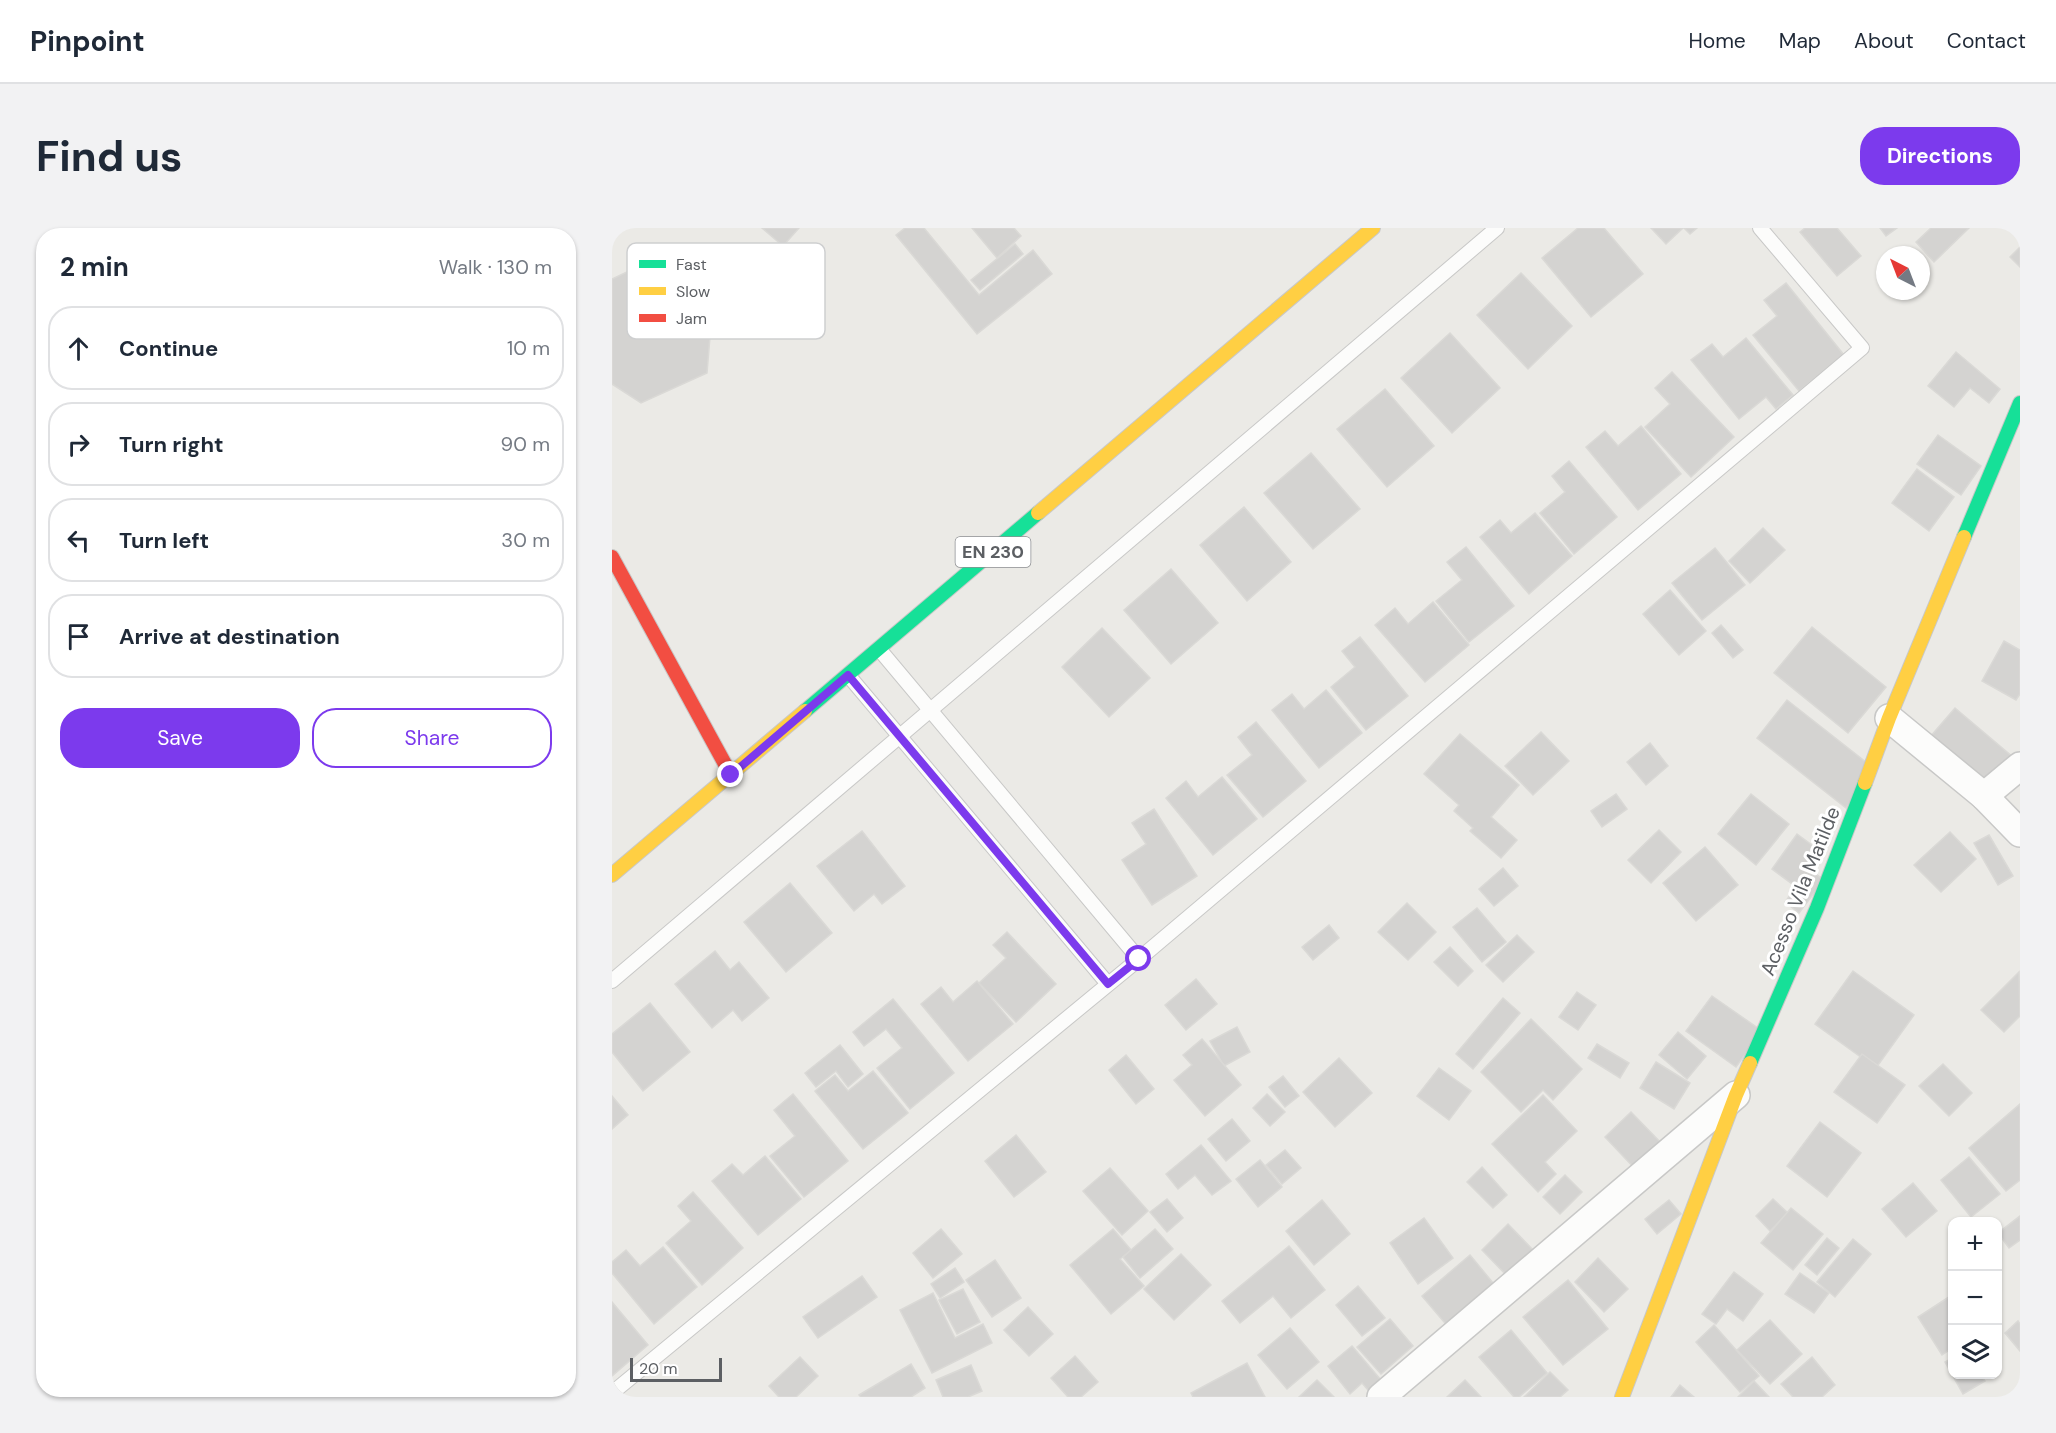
<!DOCTYPE html>
<meta charset="utf-8">
<style>
body{margin:0;font-family:"DM Sans",sans-serif;background:#f2f2f3;color:#1f2937}
.controls{position:absolute;right:18px;bottom:18px;display:grid;overflow:hidden;border-radius:12px;box-shadow:0 2px 4px #0004}
.controls button{width:54px;height:54px;display:grid;place-items:center;padding:0;border:0;border-bottom:2px solid #e0e1e3;background:#fff;color:#1f2937;font:30px sans-serif}
.compass{position:absolute;left:1264px;top:18px;width:54px;height:54px;border-radius:50%;background:#fff;box-shadow:0 2px 4px #0004;rotate:318deg}
.scale{position:absolute;left:18px;bottom:15px;width:92px;box-sizing:border-box;padding-left:6px;border:3px solid #5c5f63;border-top:0;font-size:16px;line-height:21px;white-space:nowrap;color:#5c5f63;-webkit-text-stroke:4px #fff;paint-order:stroke}
.stop{position:absolute;width:18px;height:18px;margin:-14px;border:4px solid #7c3aed;border-radius:50%;background:#fff}
.stop.end{background:#7c3aed;border-color:#fff;box-shadow:0 2px 6px #0008}
.list{margin:0;padding:0;list-style:none}
h2{display:flex;justify-content:space-between;align-items:center;height:78px;margin:0;padding:0 24px;font-size:26px}
h2 small{font-size:20px;font-weight:400;color:#747a83}
.list li{display:grid;grid-template-columns:39px 1fr auto;gap:18px;align-items:center;box-sizing:border-box;height:84px;margin:0 12px 12px;padding:0 12px;border:2px solid #e0e1e3;border-radius:24px}
.list b{display:block;font-size:22px;white-space:nowrap}
.list em{font-size:20px;font-style:normal;color:#747a83}
.actions{display:flex;gap:12px;padding:18px 24px}
.actions a{flex:1;padding:14px 0;border:2px solid #7c3aed;border-radius:24px;text-align:center;font-size:21px;color:#7c3aed}
.actions .main{background:#7c3aed;color:#fff}
.icon{flex:none;width:33px;height:33px;fill:none;stroke:currentColor;stroke-width:2;stroke-linecap:round;stroke-linejoin:round}
.map{position:relative;flex:none;width:1408px;height:1169px;overflow:hidden;border-radius:24px}
header{display:flex;align-items:center;gap:36px;box-sizing:border-box;height:84px;padding:0 30px;background:#fff;border-bottom:2px solid #e0e1e3}
header strong{font-size:28px}
nav{display:flex;gap:33px;margin-inline-start:auto;font-size:21px}
.intro{display:flex;align-items:center;justify-content:space-between;box-sizing:border-box;height:144px;padding:0 36px}
h1{margin:0;font-size:42px}
.button{padding:15px 27px;border-radius:24px;background:#7c3aed;color:#fff;font-size:21px;font-weight:700}
main{display:flex;gap:36px;padding:0 36px}
aside{flex:1;background:#fff;border-radius:24px;box-shadow:0 2px 4px #0004}
.map>svg:first-child{display:block}
</style>
<header>
<strong>Pinpoint</strong>
<nav><a>Home</a><a>Map</a><a>About</a><a>Contact</a></nav>
</header>
<div class="intro"><h1>Find us</h1><a class="button">Directions</a></div>
<main>
<aside>
<h2>2 min<small>Walk · 130 m</small></h2>
<ul class="list">
<li><svg class="icon" aria-label="ahead" viewBox="0 0 24 24"><path d="M12 20V5M6 11l6-6 6 6"/></svg><div><b>Continue</b></div><em>10 m</em></li>
<li><svg class="icon" aria-label="right" viewBox="0 0 24 24"><path d="M7 20v-9h11M14 6l5 5-5 5"/></svg><div><b>Turn right</b></div><em>90 m</em></li>
<li><svg class="icon" aria-label="left" viewBox="0 0 24 24"><path d="M17 20v-9H6M10 6l-5 5 5 5"/></svg><div><b>Turn left</b></div><em>30 m</em></li>
<li><svg class="icon" aria-label="arrive" viewBox="0 0 24 24"><path d="M6 21V4h12l-3 4 3 4H6"/></svg><div><b>Arrive at destination</b></div></li>
</ul>
<div class="actions"><a class="main">Save</a><a>Share</a></div>
</aside>
<div class="map">
<svg width="1408" height="1169" viewBox="0 0 1408 1169">
<rect width="100%" height="100%" fill="#ebeae6"/>
<g fill="#d4d3d1" stroke="#dad9d6" stroke-width="1.5">
<polygon points="150,0 187,0 171,18"/>
<polygon points="293,0 312,0 367,67 421,22 440,46 365,106 284,7"/>
<polygon points="360,0 402,0 409,8 385,30"/>
<polygon points="966,0 992,0 1031,46 979,89 930,30"/>
<polygon points="1039,0 1071,0 1054,16"/>
<polygon points="1072,0 1085,0 1078,6"/>
<polygon points="1193,0 1225,0 1249,28 1225,48 1188,4"/>
<polygon points="1268,0 1285,0 1274,8"/>
<polygon points="1319,0 1357,0 1322,34 1304,14"/>
<polygon points="403,16 411,26 368,62 359,52"/>
<polygon points="1408,19 1408,39 1398,29"/>
<polygon points="42,31 101,72 95,145 29,175 0,156 0,51"/>
<polygon points="909,45 960,98 916,141 865,87"/>
<polygon points="1174,55 1232,127 1187,163 1141,107 1165,88 1152,72"/>
<polygon points="838,105 888,160 840,205 789,150"/>
<polygon points="1134,110 1181,167 1164,181 1154,169 1127,191 1079,132 1100,116 1111,129"/>
<polygon points="1344,124 1388,161 1377,175 1358,160 1342,179 1316,158"/>
<polygon points="1060,144 1122,209 1079,249 1033,199 1058,176 1043,160"/>
<polygon points="773,161 822,218 775,259 725,201"/>
<polygon points="1029,198 1069,246 1026,282 974,219 993,203 1006,218"/>
<polygon points="1326,207 1369,238 1349,267 1305,236"/>
<polygon points="699,225 748,281 701,321 652,265"/>
<polygon points="957,233 1005,289 962,326 928,285 953,264 940,248"/>
<polygon points="1305,241 1342,269 1317,303 1280,275"/>
<polygon points="632,279 679,334 635,373 588,317"/>
<polygon points="923,285 960,328 917,366 868,309 888,292 899,305"/>
<polygon points="1151,300 1173,322 1138,355 1117,333"/>
<polygon points="854,319 902,378 857,414 824,373 850,352 835,334"/>
<polygon points="1103,320 1133,357 1090,392 1060,355"/>
<polygon points="559,341 606,395 559,436 512,382"/>
<polygon points="1058,362 1094,403 1067,427 1031,386"/>
<polygon points="821,374 857,417 813,454 763,397 783,380 796,396"/>
<polygon points="1109,397 1131,422 1121,430 1100,405"/>
<polygon points="1200,399 1274,459 1236,505 1162,445"/>
<polygon points="490,400 538,450 497,489 450,439"/>
<polygon points="748,409 796,468 754,502 719,459 743,439 730,423"/>
<polygon points="1392,413 1408,422 1408,466 1404,472 1370,453"/>
<polygon points="714,462 750,505 707,540 660,482 680,466 692,481"/>
<polygon points="1175,472 1264,542 1234,580 1145,510"/>
<polygon points="1343,480 1408,535 1386,566 1318,509"/>
<polygon points="644,494 694,553 651,589 615,547 640,527 626,509"/>
<polygon points="929,504 957,533 921,567 893,538"/>
<polygon points="848,506 907,557 879,589 905,612 889,630 858,603 861,600 842,583 847,577 812,546"/>
<polygon points="1038,515 1056,538 1034,557 1015,534"/>
<polygon points="610,549 645,591 601,627 554,570 574,553 586,569"/>
<polygon points="1004,566 1015,581 990,599 979,583"/>
<polygon points="1139,566 1177,596 1144,637 1106,606"/>
<polygon points="542,581 585,648 540,677 510,632 534,616 520,595"/>
<polygon points="1047,602 1069,624 1039,655 1016,632"/>
<polygon points="250,603 293,658 270,676 262,666 242,683 205,638"/>
<polygon points="1338,604 1364,631 1329,664 1302,637"/>
<polygon points="1185,606 1208,623 1196,640 1212,652 1187,685 1173,674 1184,659 1160,641"/>
<polygon points="1377,607 1401,648 1386,657 1362,615"/>
<polygon points="1093,619 1126,657 1084,693 1051,655"/>
<polygon points="891,640 906,658 882,678 867,661"/>
<polygon points="178,655 220,705 174,744 132,694"/>
<polygon points="795,675 824,704 796,732 766,704"/>
<polygon points="865,680 894,714 870,734 841,699"/>
<polygon points="717,697 727,710 701,732 690,719"/>
<polygon points="395,704 444,756 404,794 367,755 394,730 381,717"/>
<polygon points="905,707 922,724 891,754 874,737"/>
<polygon points="838,719 861,743 846,758 822,734"/>
<polygon points="103,723 118,742 127,734 157,770 130,793 121,782 100,800 63,756"/>
<polygon points="1241,743 1302,787 1264,840 1203,796"/>
<polygon points="1407,744 1408,788 1392,804 1369,782"/>
<polygon points="584,751 605,776 574,802 553,777"/>
<polygon points="365,753 401,796 356,833 309,776 329,759 341,774"/>
<polygon points="965,764 984,777 966,802 947,789"/>
<polygon points="1100,768 1150,803 1124,839 1074,803"/>
<polygon points="891,770 908,785 861,841 844,826"/>
<polygon points="281,771 342,845 298,881 265,840 290,820 274,801 252,818 241,804"/>
<polygon points="38,775 78,824 31,863 0,824 0,806"/>
<polygon points="919,791 970,841 941,872 931,862 909,884 869,844"/>
<polygon points="625,799 638,824 612,838 598,813"/>
<polygon points="1066,804 1094,828 1075,851 1047,827"/>
<polygon points="590,811 629,857 593,888 562,852 580,837 571,827"/>
<polygon points="985,816 1017,835 1008,850 976,830"/>
<polygon points="228,817 251,846 236,859 224,843 204,859 193,845"/>
<polygon points="1250,826 1293,857 1265,895 1222,864"/>
<polygon points="514,827 542,861 524,876 497,842"/>
<polygon points="727,830 760,865 723,899 691,864"/>
<polygon points="1044,834 1078,855 1062,881 1028,860"/>
<polygon points="1331,836 1360,865 1337,888 1307,858"/>
<polygon points="827,840 859,863 837,892 805,868"/>
<polygon points="261,843 296,885 251,921 203,863 223,847 236,863"/>
<polygon points="671,848 687,868 673,879 657,859"/>
<polygon points="181,866 236,933 192,969 158,928 183,908 162,882"/>
<polygon points="655,866 673,884 658,898 641,880"/>
<polygon points="931,867 965,903 933,934 944,946 926,964 880,916"/>
<polygon points="0,868 16,887 0,901"/>
<polygon points="1408,876 1408,952 1394,963 1357,920"/>
<polygon points="1019,884 1053,919 1027,945 993,909"/>
<polygon points="620,891 638,913 614,933 596,911"/>
<polygon points="1208,894 1249,925 1215,969 1175,938"/>
<polygon points="404,907 434,944 402,969 373,933"/>
<polygon points="589,917 619,953 600,967 583,947 566,961 554,946"/>
<polygon points="673,922 689,940 670,956 654,937"/>
<polygon points="153,928 189,971 146,1007 100,953 120,936 131,947"/>
<polygon points="1357,929 1388,966 1359,989 1329,952"/>
<polygon points="648,932 670,959 646,979 624,951"/>
<polygon points="870,939 895,967 881,980 855,954"/>
<polygon points="498,940 536,983 510,1007 471,963"/>
<polygon points="953,947 970,964 948,986 931,969"/>
<polygon points="1301,955 1325,983 1294,1009 1270,981"/>
<polygon points="81,964 131,1020 90,1057 54,1015 79,993 66,978"/>
<polygon points="555,971 571,990 555,1004 538,984"/>
<polygon points="1161,971 1176,985 1158,1003 1144,988"/>
<polygon points="710,972 738,1006 702,1037 674,1003"/>
<polygon points="1057,972 1069,986 1045,1006 1033,991"/>
<polygon points="1179,980 1211,1006 1181,1042 1149,1015"/>
<polygon points="1408,988 1408,1012 1397,1020 1386,1005"/>
<polygon points="812,990 841,1030 806,1056 778,1015"/>
<polygon points="896,996 924,1025 898,1051 870,1022"/>
<polygon points="329,1001 350,1026 321,1050 301,1025"/>
<polygon points="501,1001 519,1022 508,1031 532,1058 499,1086 458,1037"/>
<polygon points="543,1001 561,1021 528,1050 511,1029"/>
<polygon points="1215,1010 1227,1020 1205,1047 1193,1037"/>
<polygon points="1241,1011 1259,1026 1223,1069 1205,1054"/>
<polygon points="677,1018 713,1062 679,1090 661,1068 628,1095 610,1073"/>
<polygon points="51,1019 85,1059 42,1096 0,1045 0,1034 14,1022 28,1038"/>
<polygon points="569,1026 599,1057 562,1092 532,1061"/>
<polygon points="858,1027 886,1061 838,1101 810,1068"/>
<polygon points="986,1030 1016,1061 992,1084 963,1054"/>
<polygon points="383,1032 409,1070 380,1089 354,1052"/>
<polygon points="343,1040 352,1054 328,1070 319,1056"/>
<polygon points="1122,1044 1151,1066 1131,1093 1115,1081 1104,1096 1090,1086"/>
<polygon points="1188,1045 1217,1065 1202,1085 1173,1066"/>
<polygon points="250,1048 265,1069 206,1110 191,1089"/>
<polygon points="956,1052 996,1101 951,1137 911,1089"/>
<polygon points="746,1058 773,1090 750,1108 724,1077"/>
<polygon points="351,1061 368,1094 345,1106 327,1072"/>
<polygon points="321,1065 343,1110 371,1096 380,1115 320,1145 288,1082"/>
<polygon points="1340,1067 1340,1120 1330,1127 1306,1089"/>
<polygon points="0,1074 36,1117 0,1148"/>
<polygon points="416,1079 441,1106 417,1128 392,1102"/>
<polygon points="778,1091 801,1118 769,1146 745,1119"/>
<polygon points="1158,1092 1190,1126 1158,1156 1125,1122"/>
<polygon points="1406,1093 1408,1096 1408,1123 1393,1105"/>
<polygon points="1102,1097 1147,1148 1128,1164 1084,1114"/>
<polygon points="678,1100 707,1134 675,1161 646,1127"/>
<polygon points="899,1102 935,1145 907,1169 902,1169 867,1129"/>
<polygon points="740,1118 774,1158 762,1169 750,1155 738,1166 716,1138"/>
<polygon points="463,1128 486,1154 469,1169 456,1169 439,1150"/>
<polygon points="188,1129 206,1148 184,1169 167,1169 157,1158"/>
<polygon points="1200,1129 1223,1157 1210,1169 1181,1169 1169,1156"/>
<polygon points="1340,1130 1340,1146 1374,1146 1370,1149 1373,1153 1351,1166 1333,1134"/>
<polygon points="635,1135 653,1169 581,1169 579,1165"/>
<polygon points="299,1136 313,1160 299,1169 249,1169 247,1167"/>
<polygon points="359,1137 370,1163 356,1169 331,1169 324,1152"/>
<polygon points="938,1144 956,1162 948,1169 912,1169"/>
<polygon points="705,1152 722,1169 687,1169"/>
<polygon points="853,1152 869,1169 835,1169"/>
<polygon points="1142,1153 1157,1169 1126,1169"/>
<polygon points="1068,1157 1082,1169 1059,1169"/>
</g>
<g fill="none" stroke-linecap="round" stroke-linejoin="round">
<defs>
<g id="lane">
<polyline points="267,421 527,731"/>
<polyline points="236,447 496,756"/>
<polyline points="0,753 885,0"/>
<polyline points="0,1165 527,731 1250,120 1148,0"/>
</g>
<g id="street">
<polyline points="1277,490 1372,568 1408,605"/>
<polyline points="1372,568 1408,538"/>
<polyline points="769,1169 1124,867"/>
</g>
<g id="fast">
<polyline points="1352,309 1408,175"/>
<polyline points="193,483 426,285"/>
<polyline points="1138,835 1205,680 1253,555"/>
</g>
<g id="slow">
<polyline points="426,285 761,0"/>
<polyline points="1253,555 1277,490 1352,309"/>
<polyline points="0,647 193,483"/>
<polyline points="1010,1169 1124,867 1138,835"/>
</g>
<polyline id="jam" points="0,329 119,547"/>
</defs>
<use href="#lane" stroke="#c8c8c7" stroke-width="16"/>
<use href="#street" stroke="#c8c8c7" stroke-width="30"/>
<use href="#fast" stroke="#c8c8c7" stroke-width="16"/>
<use href="#slow" stroke="#c8c8c7" stroke-width="16"/>
<use href="#jam" stroke="#c8c8c7" stroke-width="16"/>
<use href="#lane" stroke="#fcfcfb" stroke-width="14"/>
<use href="#street" stroke="#fcfcfb" stroke-width="27"/>
<use href="#fast" stroke="#16e098" stroke-width="14"/>
<use href="#slow" stroke="#ffcf43" stroke-width="14"/>
<use href="#jam" stroke="#f24e42" stroke-width="14"/>
</g>
<g fill="none" stroke-linecap="round" stroke-linejoin="round">
<polyline stroke="#7c3aed" stroke-width="8" points="119,547 236,447 496,756 527,731"/>
</g>
<g text-anchor="middle" stroke-width="6" stroke-linejoin="round" paint-order="stroke">
<rect fill="#fff" stroke="#8d8f92" stroke-width="1.5" x="343.5" y="309" width="75" height="30" rx="4.5"/>
<g font-size="18" font-weight="bold" fill="#5c5f63">
<text x="381" y="330">EN 230</text>
</g>
<g font-size="20" fill="#5c5f63" stroke="#fff">
<text transform="translate(1188 663) rotate(-68)" y="7">Acesso Vila Matilde</text>
</g>
</g>
<rect x="15" y="15" width="198" height="96" rx="9" fill="#fff" stroke="#cecfd0" stroke-width="1.5"/>
<rect x="27" y="32" width="27" height="8" fill="#16e098"/>
<rect x="27" y="59" width="27" height="8" fill="#ffcf43"/>
<rect x="27" y="86" width="27" height="8" fill="#f24e42"/>
<g font-size="16" fill="#5c5f63">
<text x="64" y="42">Fast</text>
<text x="64" y="69">Slow</text>
<text x="64" y="96">Jam</text>
</g>
</svg>
<div class="controls">
<button>+</button>
<button>−</button>
<button><svg class="icon" aria-label="layers" viewBox="0 0 24 24"><path d="M12 4l9 5-9 5-9-5zM3 14l9 5 9-5"/></svg></button>
</div>
<svg class="compass" viewBox="-18 -18 36 36"><path d="M0-13l5 13h-10z" fill="#e53935"/><path d="M0 13l5-13h-10z" fill="#747a83"/></svg>
<div class="scale">20 m</div>
<div class="stop" style="left:527px;top:731px"></div>
<div class="stop end" style="left:119px;top:547px"></div>
</div>
</main>
